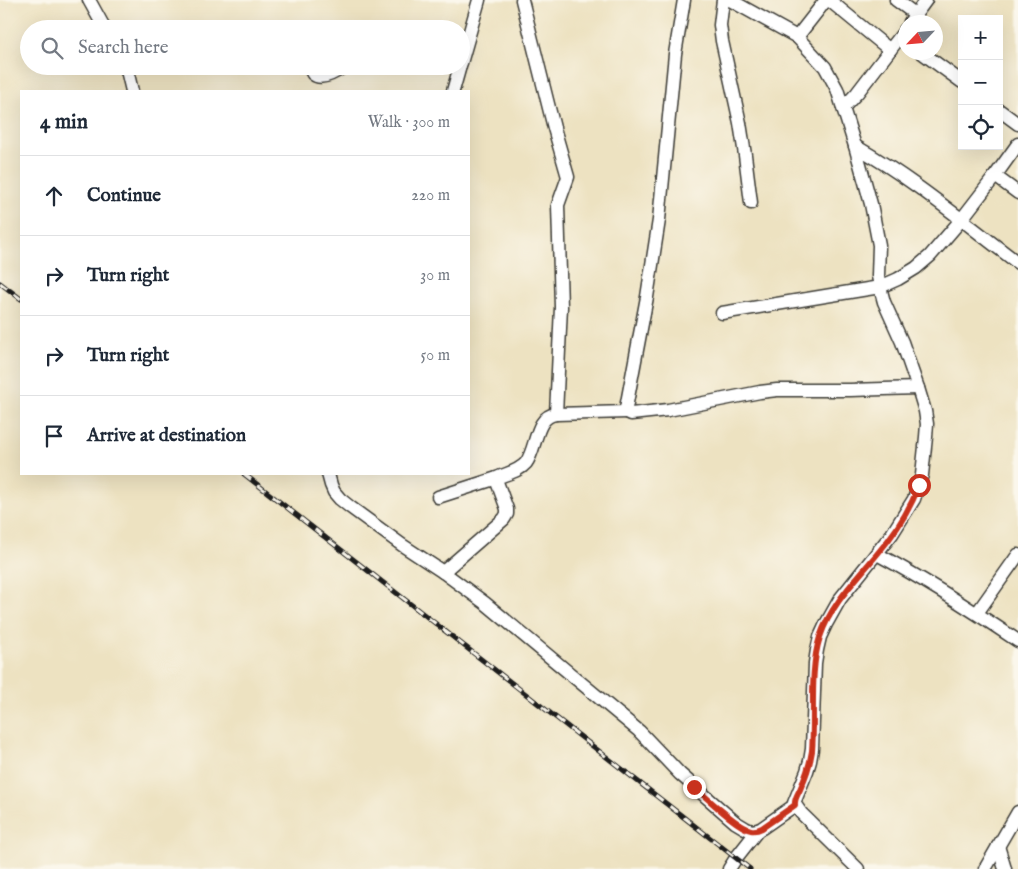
<!DOCTYPE html>
<meta charset="utf-8">
<style>
body{margin:0;font-family:"IM FELL English",serif;background:#f2f2f3;color:#1f2937}
.controls{position:absolute;right:15px;top:15px;display:grid;overflow:hidden;border-radius:0px;box-shadow:0 5px 20px #0002}
.controls button{width:45px;height:45px;display:grid;place-items:center;padding:0;border:0;border-bottom:1px solid #e0e1e3;background:#fff;color:#1f2937;font:25px sans-serif}
.compass{position:absolute;left:898px;top:15px;width:45px;height:45px;border-radius:50%;background:#fff;box-shadow:0 5px 20px #0002;rotate:244deg}
.stop{position:absolute;width:15px;height:15px;margin:-11px;border:4px solid #c8321e;border-radius:50%;background:#fff}
.stop.end{background:#c8321e;border-color:#fff;box-shadow:0 1px 5px #0008}
.list{margin:0;padding:0;list-style:none}
h2{display:flex;justify-content:space-between;align-items:center;height:65px;margin:0;padding:0 20px;font-size:21px}
h2 small{font-size:16px;font-weight:400;color:#747a83}
.list li{display:grid;grid-template-columns:32px 1fr auto;gap:15px;align-items:center;box-sizing:border-box;height:80px;padding:0 20px;border-top:1px solid #e0e1e3}
.list b{display:block;font-size:19px;white-space:nowrap}
.list em{font-size:16px;font-style:normal;color:#747a83}
.icon{flex:none;width:28px;height:28px;fill:none;stroke:currentColor;stroke-width:2;stroke-linecap:round;stroke-linejoin:round}
.map{position:relative;flex:none;width:1018px;height:869px;overflow:hidden}
.search{position:absolute;background:#fff;box-shadow:0 5px 20px #0002;left:20px;top:20px;width:450px;height:55px;display:flex;align-items:center;gap:12px;box-sizing:border-box;padding:0 18px;border-radius:28px;color:#747a83;font-size:19px}
.panel{position:absolute;background:#fff;box-shadow:0 5px 20px #0002;left:20px;top:90px;width:450px;height:385px;border-radius:0px}
.map>svg:first-child{display:block}
</style>
<div class="map">
<svg width="1018" height="869" viewBox="0 0 1018 869">
<rect width="100%" height="100%" fill="#fbf7ec"/>
<filter id="ink" filterUnits="userSpaceOnUse"><feTurbulence type="fractalNoise" baseFrequency=".02" numOctaves="2"/><feDisplacementMap in="SourceGraphic" scale="10" xChannelSelector="R" yChannelSelector="G"/><feConvolveMatrix kernelMatrix="1 2 1 2 8 2 1 2 1" color-interpolation-filters="sRGB"/></filter>
<filter id="wash" filterUnits="userSpaceOnUse"><feTurbulence type="fractalNoise" baseFrequency=".0096" numOctaves="4" result="noise"/><feDisplacementMap in="SourceGraphic" scale="20" xChannelSelector="R" yChannelSelector="G"/><feGaussianBlur stdDeviation="1.12" result="paint"/><feColorMatrix in="noise" values="0 0 0 0 0 0 0 0 0 0 0 0 0 0 0 0 0 1.4 0 .05"/><feComposite in="paint" operator="in"/></filter>
<g filter="url(#wash)">
<rect width="100%" height="100%" fill="#ede2c1"/>
</g>
<g filter="url(#ink)">
<g fill="none" stroke-linecap="round" stroke-linejoin="round">
<defs>
<g id="minor">
<polyline points="89,0 105,29"/>
<polyline points="522,0 554,128 568,177 558,205 561,307 556,414"/>
<polyline points="684,0 675,54 659,220 647,297 626,408 627,412 631,414 668,410 760,392 777,390 850,390 918,388"/>
<polyline points="723,0 720,25 722,41 740,123 745,155 751,203"/>
<polyline points="730,0 797,37 825,67 837,89 855,146 871,204 879,245 878,276 880,287 884,302 902,342 918,388 925,411 927,424 926,437 922,475 914,499 892,534 840,599 826,624 820,637 817,650 815,663 812,749 810,761 807,771 794,803 801,813 858,869"/>
<polyline points="829,0 890,50"/>
<polyline points="896,0 915,14"/>
<polyline points="910,22 926,0"/>
<polyline points="797,37 826,0"/>
<polyline points="921,52 962,82"/>
<polyline points="461,63 479,0"/>
<polyline points="126,66 132,91"/>
<path d="M309 66C310 68 312 73 313 74 322 82 338 71 345 66"/>
<polyline points="453,91 460,66"/>
<polyline points="843,108 857,93 906,29"/>
<polyline points="999,110 1018,124"/>
<path d="M855 146C913 179 965 223 1018 263"/>
<polyline points="995,176 1018,193"/>
<polyline points="722,313 880,287 898,279 916,268 930,256 961,220 995,176 1018,144"/>
<polyline points="328,474 331,485 334,492 340,499 350,507 402,545 443,572 485,603 639,731 680,774 735,822 745,828 751,831 758,830 762,828 795,805"/>
<polyline points="438,497 497,478"/>
<path d="M877 554C926 580 972 610 1018 641"/>
<path d="M443 572 504 519 507 514V509L497 482V478C507 473 518 472 526 463 537 448 535 416 556 414L627 412"/>
<polyline points="977,613 1018,555"/>
<polyline points="998,846 1005,869"/>
<polyline points="729,869 736,858 758,830"/>
<polyline points="985,869 1018,812"/>
</g>
</defs>
<use href="#minor" stroke="#3b3a35" stroke-width="15"/>
<use href="#minor" stroke="#fff" stroke-width="12"/>
<defs>
<g id="rail">
<polyline points="0,283 21,299"/>
<polyline points="244,474 750,869"/>
</g>
</defs>
<use href="#rail" stroke="#1c1c1c" stroke-width="5"/>
<use href="#rail" stroke="#fbf7ec" stroke-width="3" stroke-dasharray="9" stroke-linecap="butt"/>
</g>
</g>
<g fill="none" stroke-linecap="round" stroke-linejoin="round" filter="url(#ink)">
<path stroke="#c8321e" stroke-width="6" d="M694 787C706 797 738 828 751 830 755 831 758 830 762 828L795 805C794 798 799 793 801 787 806 776 810 764 812 751 815 715 809 671 820 637 831 604 856 580 878 553 895 533 910 510 919 485"/>
</g>
</svg>
<div class="controls">
<button>+</button>
<button>−</button>
<button><svg class="icon" aria-label="locate" viewBox="0 0 24 24"><circle cx="12" cy="12" r="6"/><path d="M12 2v4M12 18v4M2 12h4M18 12h4"/></svg></button>
</div>
<svg class="compass" viewBox="-18 -18 36 36"><path d="M0-13l5 13h-10z" fill="#e53935"/><path d="M0 13l5-13h-10z" fill="#747a83"/></svg>
<div class="stop" style="left:919px;top:485px"></div>
<div class="stop end" style="left:694px;top:787px"></div>
<div class="search"><svg class="icon" aria-label="search" viewBox="0 0 24 24"><circle cx="10" cy="10" r="6"/><path d="M15 15l6 6"/></svg>Search here</div>
<section class="panel">
<h2>4 min<small>Walk · 300 m</small></h2>
<ul class="list">
<li><svg class="icon" aria-label="ahead" viewBox="0 0 24 24"><path d="M12 20V5M6 11l6-6 6 6"/></svg><div><b>Continue</b></div><em>220 m</em></li>
<li><svg class="icon" aria-label="right" viewBox="0 0 24 24"><path d="M7 20v-9h11M14 6l5 5-5 5"/></svg><div><b>Turn right</b></div><em>30 m</em></li>
<li><svg class="icon" aria-label="right" viewBox="0 0 24 24"><path d="M7 20v-9h11M14 6l5 5-5 5"/></svg><div><b>Turn right</b></div><em>50 m</em></li>
<li><svg class="icon" aria-label="arrive" viewBox="0 0 24 24"><path d="M6 21V4h12l-3 4 3 4H6"/></svg><div><b>Arrive at destination</b></div></li>
</ul>
</section>
</div>
